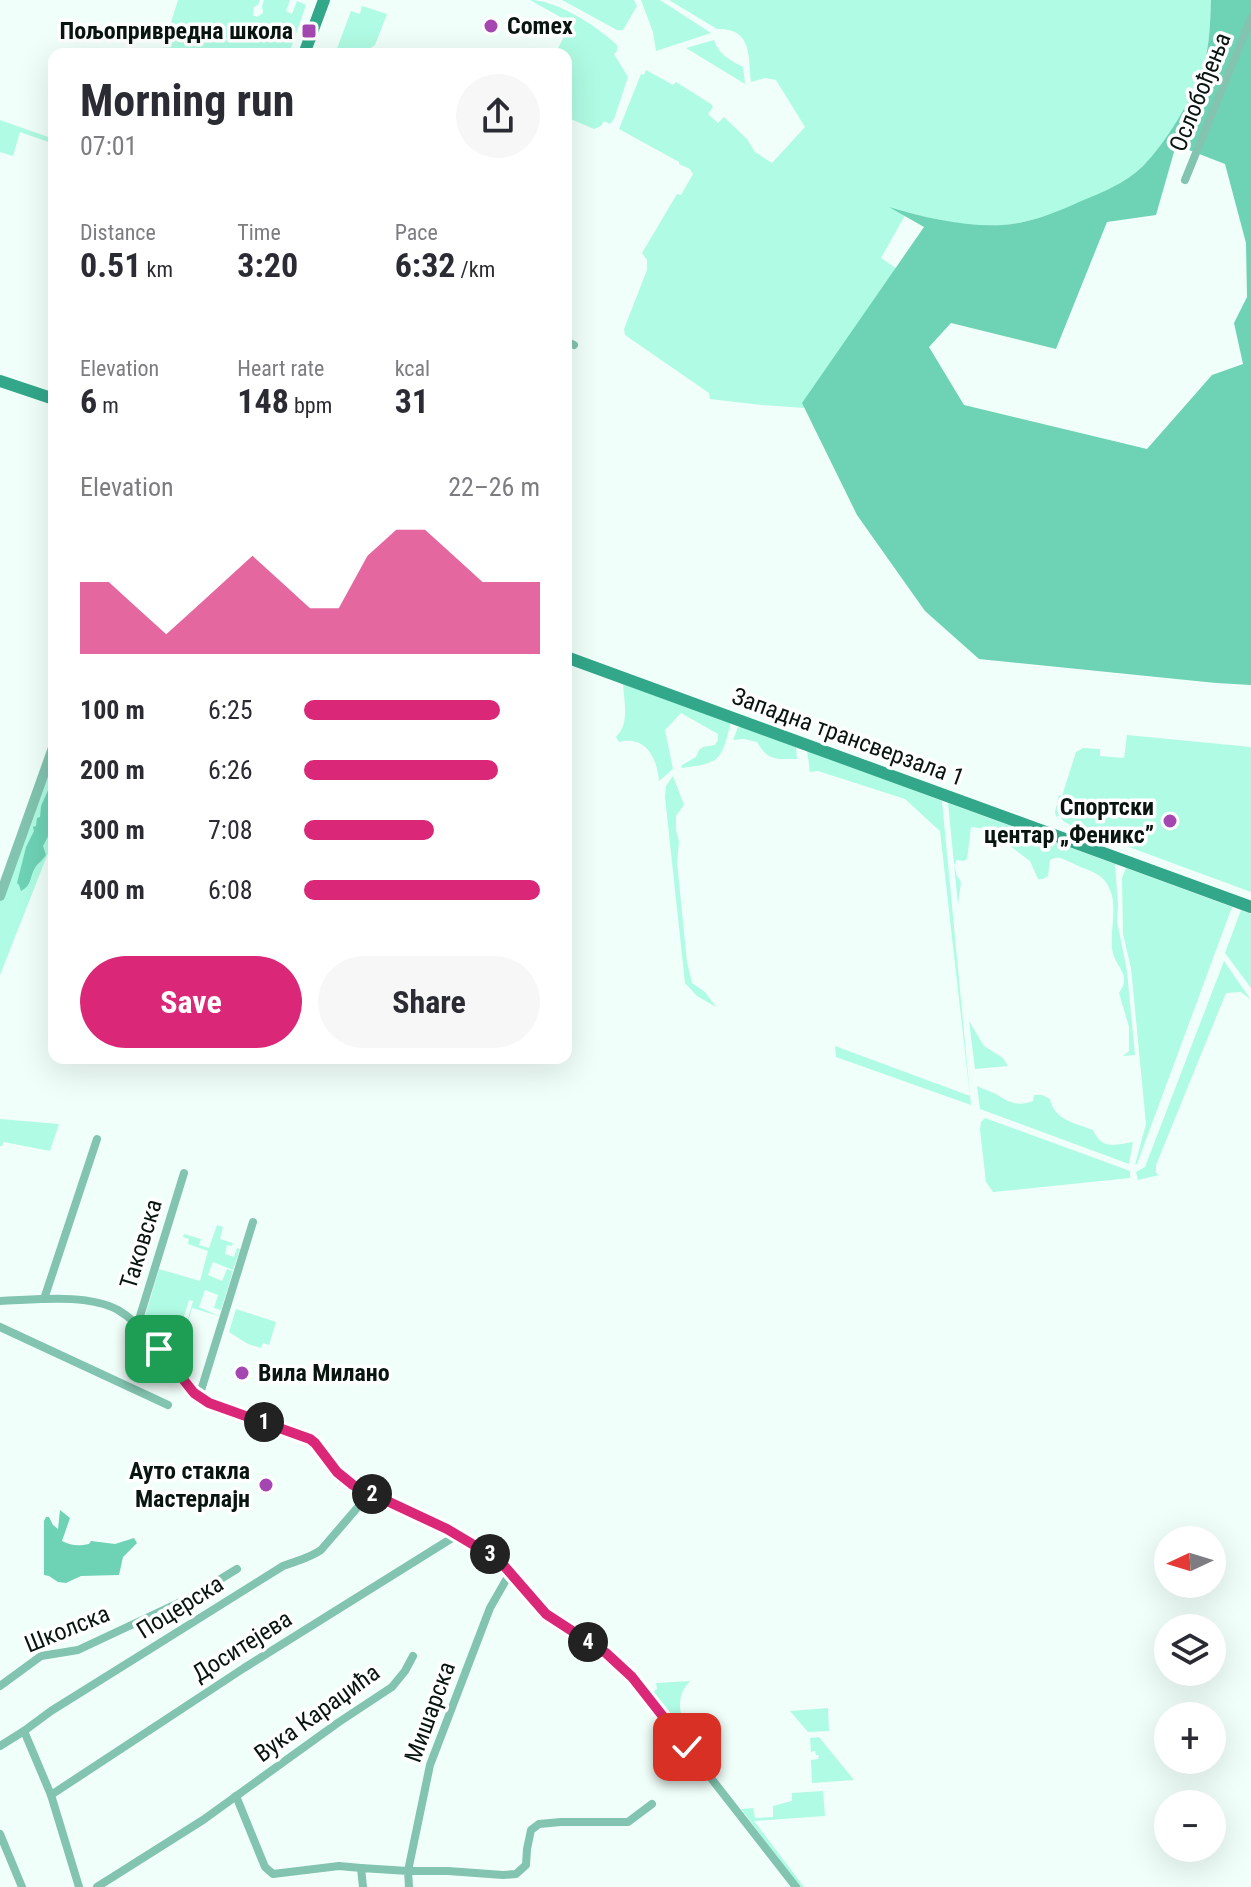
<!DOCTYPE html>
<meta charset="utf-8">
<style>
:root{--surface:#fff;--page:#f7f7f7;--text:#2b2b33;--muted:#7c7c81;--accent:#db2777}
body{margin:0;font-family:"Roboto Condensed",sans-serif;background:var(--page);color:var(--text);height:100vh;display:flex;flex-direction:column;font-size:30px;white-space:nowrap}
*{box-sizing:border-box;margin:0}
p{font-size:26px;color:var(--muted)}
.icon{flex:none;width:44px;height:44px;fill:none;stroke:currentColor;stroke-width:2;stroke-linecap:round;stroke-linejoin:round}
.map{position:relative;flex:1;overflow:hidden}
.panel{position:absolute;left:48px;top:48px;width:524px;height:1016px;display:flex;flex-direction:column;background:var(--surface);border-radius:16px;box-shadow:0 8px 32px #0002}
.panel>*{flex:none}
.needle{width:52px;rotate:266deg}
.fabs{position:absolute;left:1154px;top:1526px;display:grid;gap:16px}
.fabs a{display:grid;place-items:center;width:72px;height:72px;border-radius:50%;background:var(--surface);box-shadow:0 8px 32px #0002;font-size:40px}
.pin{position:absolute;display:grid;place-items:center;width:68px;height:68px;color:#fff;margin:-34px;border-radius:16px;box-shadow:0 4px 12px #0006}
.km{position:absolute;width:40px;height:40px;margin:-20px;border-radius:50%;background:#222;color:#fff;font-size:22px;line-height:40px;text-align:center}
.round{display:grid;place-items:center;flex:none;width:84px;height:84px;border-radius:42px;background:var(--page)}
.head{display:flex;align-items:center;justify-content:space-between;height:136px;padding:0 32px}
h1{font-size:44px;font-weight:700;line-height:60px}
.figures{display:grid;grid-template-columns:repeat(3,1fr);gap:12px;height:136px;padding:8px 32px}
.figures div{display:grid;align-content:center}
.figures b{font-size:34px;font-weight:700}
.figures small{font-size:22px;font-weight:400}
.figures p{font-size:22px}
.chart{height:224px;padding:16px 32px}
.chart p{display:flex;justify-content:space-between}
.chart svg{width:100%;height:144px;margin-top:8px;fill:var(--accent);opacity:.7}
.button{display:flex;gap:16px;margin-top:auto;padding:16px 32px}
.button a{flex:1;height:92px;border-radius:48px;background:var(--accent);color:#fff;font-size:32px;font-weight:700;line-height:92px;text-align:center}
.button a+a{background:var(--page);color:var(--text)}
ul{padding:0 32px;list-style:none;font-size:26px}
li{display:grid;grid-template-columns:128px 96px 1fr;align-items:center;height:60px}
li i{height:20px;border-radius:10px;background:var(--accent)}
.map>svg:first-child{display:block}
</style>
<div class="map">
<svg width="1251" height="1887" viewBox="0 0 1251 1887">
<rect width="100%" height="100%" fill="#f1fffa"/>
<g fill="#b0fbe3">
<polygon points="178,0 260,0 258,5 254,7 253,15 257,17 263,13 262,6 264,0 290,0 286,11 292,14 297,1 306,5 289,54 161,54"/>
<path d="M530 0C557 0 598 27 617 45V51L614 54 628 77 614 119 610 124 604 121 601 126 594 129 566 117V54H555L571 23Z"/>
<polygon points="562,0 634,0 637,6 623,30 617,30"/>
<polygon points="641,0 660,0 711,33 656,51 653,32"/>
<path d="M669 0H1211C1210 22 1210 45 1203 67 1194 97 1166 144 1143 166 1115 193 1042 222 1004 225 971 227 938 221 907 212L881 258 902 272 804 408 761 405 710 399 709 393 625 335 624 329 647 270V260L642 253 677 194 681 195 693 174 690 169 679 164V162L619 129 641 74 644 75 646 70 673 85 676 82 711 104 713 107 708 114 718 123 724 117 747 139 755 152 772 163 805 127 776 80 765 78 751 82C748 57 753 28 717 29Z"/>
<polygon points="362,6 387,14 375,45 362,54 335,54 351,11 360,14"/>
<path d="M714 40C719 55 730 60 743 67L745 84 686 48Z"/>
<polygon points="0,120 54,139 54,144 20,132 13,156 0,152"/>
<path d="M623 684 731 722C721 760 722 763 682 768V765L696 757 699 750 703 747 715 745 718 740V734L681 713 665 730 673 769 659 781C657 758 646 735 619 742L616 737C630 724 624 701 623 684Z"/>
<path d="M738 727H744L796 747 797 759C777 759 768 761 757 742L744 739 733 740Z"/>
<polygon points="1127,735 1251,747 1251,892 1072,826 1063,821 1060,815 1056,817 1055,812 1059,795 1062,796 1076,752 1083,748 1100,749 1100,756 1124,758"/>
<polygon points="807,750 942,801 971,1105 836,1057 835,1046 970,1096 940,831 905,799 818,771 810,772"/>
<polygon points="54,752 54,838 0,975 0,900"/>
<polygon points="673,776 684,805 676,816 676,830 679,842 677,862 687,962 692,983 705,992 716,1007 697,996 685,983 665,797 666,786"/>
<path d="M948 803 1115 864 1118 905 1117 921 1127 971 1135 1055 1123 1056 1129 1051V1027L1119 993C1133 973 1114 968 1112 948 1110 925 1120 901 1105 881 1097 871 1083 869 1072 863 1063 859 1059 855 1050 860L1048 876 1043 879H1038L1030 861 1006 843 1003 839 986 829 971 827 967 859 964 861 957 860 954 865 957 876 961 882 958 905Z"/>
<polygon points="1126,868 1232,907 1137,1164 1135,1165 1146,1124 1131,968 1123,934 1122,878"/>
<polygon points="1241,910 1251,914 1251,988 1225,953"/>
<polygon points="1224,961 1251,1000 1241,992 1226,993 1156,1165 1156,1173 1159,1175 1138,1180 1136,1172 1145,1167"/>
<polygon points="969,1021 984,1046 1003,1058 1008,1066 975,1069"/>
<path d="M977 1086C983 1089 990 1091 996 1094 1008 1102 1018 1107 1033 1101L1034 1095H1042L1050 1099C1054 1120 1075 1123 1093 1130 1102 1150 1114 1145 1133 1142L1129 1164 980 1109Z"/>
<polygon points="985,1118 1130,1171 1130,1178 993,1192 986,1182 980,1130 981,1122"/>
<polygon points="0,1119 59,1124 50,1151 4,1142 2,1146 0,1146"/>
<polygon points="217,1225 223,1227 220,1239 233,1243 232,1246 227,1245 225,1254 234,1257 237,1248 240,1249 233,1270 213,1262 208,1275 222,1281 227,1269 233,1271 221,1310 214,1308 218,1295 205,1290 199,1307 219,1316 192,1308 179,1354 190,1358 186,1374 176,1361 193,1301 189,1300 182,1323 167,1318 159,1341 144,1320 159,1269 200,1281 208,1251 188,1244 189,1239 183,1237 184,1234 201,1239 199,1245 209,1248"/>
<polygon points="236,1309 276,1322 269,1345 263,1343 261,1348 248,1344 229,1332"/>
<path d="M690 1681C678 1694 678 1707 684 1723H681L676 1727 667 1717 652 1693 657 1689 656 1683Z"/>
<polygon points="828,1708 829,1731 808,1732 790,1711"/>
<polygon points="819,1737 854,1780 812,1783 811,1760 818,1759 819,1755 816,1755 815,1751 811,1752 810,1738"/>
<polygon points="823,1791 825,1816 754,1821 804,1887 800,1887 741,1809 753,1808 755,1818 773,1817 773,1806 792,1801 792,1793"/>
</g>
<g fill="#6ed2b5" fill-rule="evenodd">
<path d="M1211 0H1251V685L1216 683 979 659 925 611 857 515 802 403 924 227 889 207C926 218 964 227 1003 225 1030 223 1055 213 1079 202 1101 193 1126 183 1143 166 1165 144 1194 97 1203 67 1210 45 1210 22 1211 0ZM1176 145 1225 164 1246 243 1247 297 1234 323 1243 364 1212 375 1147 449 964 405 929 347 951 323 1056 349 1107 222 1156 215Z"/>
<path d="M54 777V817L52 820 54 825 43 846 46 855C43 859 40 862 37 865 29 875 33 885 21 891L19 885 17 883 26 847 34 831 33 827 36 826 37 818 40 817 41 806Z"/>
<path d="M60 1510 70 1518 62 1541C72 1546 78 1546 89 1544L91 1541 115 1544 134 1538 137 1543 123 1557 119 1575 81 1576 66 1583 58 1582 49 1576 44 1575V1521L46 1517H49L53 1525 58 1529Z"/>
</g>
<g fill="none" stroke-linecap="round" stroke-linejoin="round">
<g stroke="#82c4af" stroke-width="8">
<polyline points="1185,180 1251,18"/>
<polyline points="566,341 574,345"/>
<polyline points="44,1299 97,1139"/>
<path d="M0 1301C34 1300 87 1293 118 1310 148 1328 172 1366 194 1393L209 1403 310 1439 315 1443 337 1472 353 1485 447 1529 499 1560 546 1614 606 1653 632 1677 796 1887"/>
<polyline points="137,1326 184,1173"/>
<polyline points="0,1327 168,1405"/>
<polyline points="199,1397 253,1222"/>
<polyline points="510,1573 490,1608 430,1765 408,1871 448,1871 503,1875 516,1874 526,1865 527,1849 531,1830 539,1824 561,1822 628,1822 652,1804"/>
<polyline points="0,1686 41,1656 78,1650 191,1597 237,1569"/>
<polyline points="24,1731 51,1795 79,1887"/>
<path d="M0 1746 24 1731 51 1711 283 1566C296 1561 310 1558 321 1550L370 1493"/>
<polyline points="51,1795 244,1668 457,1535"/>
<polyline points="236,1796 265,1867 273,1874 339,1866 361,1868"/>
<polyline points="0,1834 22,1887"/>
<polyline points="97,1887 203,1820 339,1722 392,1687 405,1671 413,1656"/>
<polyline points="363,1887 361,1868 408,1871 409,1887"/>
</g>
<polyline stroke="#82c4af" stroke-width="10" points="0,896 54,745"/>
<g stroke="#32a78a" stroke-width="12">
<polyline points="304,54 324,0"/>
<polyline points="0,381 54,399"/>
<polyline points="566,657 1251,907"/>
</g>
</g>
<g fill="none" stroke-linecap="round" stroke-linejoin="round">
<g stroke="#fff" stroke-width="16">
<polyline id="route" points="159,1349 194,1393 209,1403 310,1439 315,1443 337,1472 353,1485 447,1529 499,1560 546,1614 606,1653 632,1677 687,1747"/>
</g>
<use href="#route" stroke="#db2777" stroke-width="10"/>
</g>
<g fill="#a447b1" stroke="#fff" stroke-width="3">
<circle cx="491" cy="26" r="8"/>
<rect x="301" y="23" width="16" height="16" rx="4"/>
<circle cx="1170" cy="821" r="8"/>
<circle cx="242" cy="1373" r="8"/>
<circle cx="266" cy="1485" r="8"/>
</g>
<g text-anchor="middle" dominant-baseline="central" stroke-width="7" stroke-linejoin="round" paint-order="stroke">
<g font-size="24" font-weight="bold" fill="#091511" stroke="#fff" text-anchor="end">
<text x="507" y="26" text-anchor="start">Comex</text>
<text x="293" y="31">Пољопривредна школа</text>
<text x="1154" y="807">Спортски<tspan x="1154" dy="28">центар „Феникс”</tspan></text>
<text x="258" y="1373" text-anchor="start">Вила Милано</text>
<text x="250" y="1471">Ауто стакла<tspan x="250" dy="28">Мастерлајн</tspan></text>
</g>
<g font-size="24" fill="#091511" stroke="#fff">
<text transform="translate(1200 92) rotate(-68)">Ослобођења</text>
<text transform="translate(848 737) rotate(20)">Западна трансверзала 1</text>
<text transform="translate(141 1244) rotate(-73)">Таковска</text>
<text transform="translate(180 1607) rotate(-32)">Поцерска</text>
<text transform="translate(67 1629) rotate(-22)">Школска</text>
<text transform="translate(242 1646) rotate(-32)">Доситејева</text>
<text transform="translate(430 1712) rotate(-70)">Мишарска</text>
<text transform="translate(317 1713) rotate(-36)">Вука Караџића</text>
</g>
</g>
</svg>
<div class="fabs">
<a><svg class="needle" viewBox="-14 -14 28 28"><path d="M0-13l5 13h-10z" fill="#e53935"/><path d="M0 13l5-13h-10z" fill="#7c7c81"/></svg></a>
<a><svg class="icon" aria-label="layers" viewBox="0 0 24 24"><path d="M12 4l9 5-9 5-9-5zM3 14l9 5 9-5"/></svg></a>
<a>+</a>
<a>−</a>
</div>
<div class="pin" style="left:159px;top:1349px;background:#1e9e55"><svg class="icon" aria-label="arrive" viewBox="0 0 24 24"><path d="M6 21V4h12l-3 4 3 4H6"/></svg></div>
<div class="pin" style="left:687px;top:1747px;background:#d93025"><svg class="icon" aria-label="check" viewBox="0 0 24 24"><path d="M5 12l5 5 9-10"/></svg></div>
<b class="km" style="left:264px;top:1422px">1</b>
<b class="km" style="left:372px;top:1494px">2</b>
<b class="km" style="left:490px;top:1554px">3</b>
<b class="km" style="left:588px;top:1642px">4</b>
<section class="panel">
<div class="head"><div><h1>Morning run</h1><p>07:01</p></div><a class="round"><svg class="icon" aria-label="share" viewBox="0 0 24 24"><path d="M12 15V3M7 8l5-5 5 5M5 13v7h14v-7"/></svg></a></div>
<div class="figures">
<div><p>Distance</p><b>0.51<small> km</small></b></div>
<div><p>Time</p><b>3:20</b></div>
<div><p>Pace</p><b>6:32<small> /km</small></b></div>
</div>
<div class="figures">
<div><p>Elevation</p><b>6<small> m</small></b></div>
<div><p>Heart rate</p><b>148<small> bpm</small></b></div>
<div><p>kcal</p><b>31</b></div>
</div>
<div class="chart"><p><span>Elevation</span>22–26 m</p>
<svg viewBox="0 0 160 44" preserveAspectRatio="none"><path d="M0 44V22L10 22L20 30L30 38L40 30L50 22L60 14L70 22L80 30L90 30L100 14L110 6L120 6L130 14L140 22L150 22L160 22V44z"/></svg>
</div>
<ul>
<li><b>100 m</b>6:25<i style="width:83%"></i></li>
<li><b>200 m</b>6:26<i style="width:82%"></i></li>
<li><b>300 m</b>7:08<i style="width:55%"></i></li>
<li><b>400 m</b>6:08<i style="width:100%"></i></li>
</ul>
<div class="button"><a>Save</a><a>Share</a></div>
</section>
</div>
